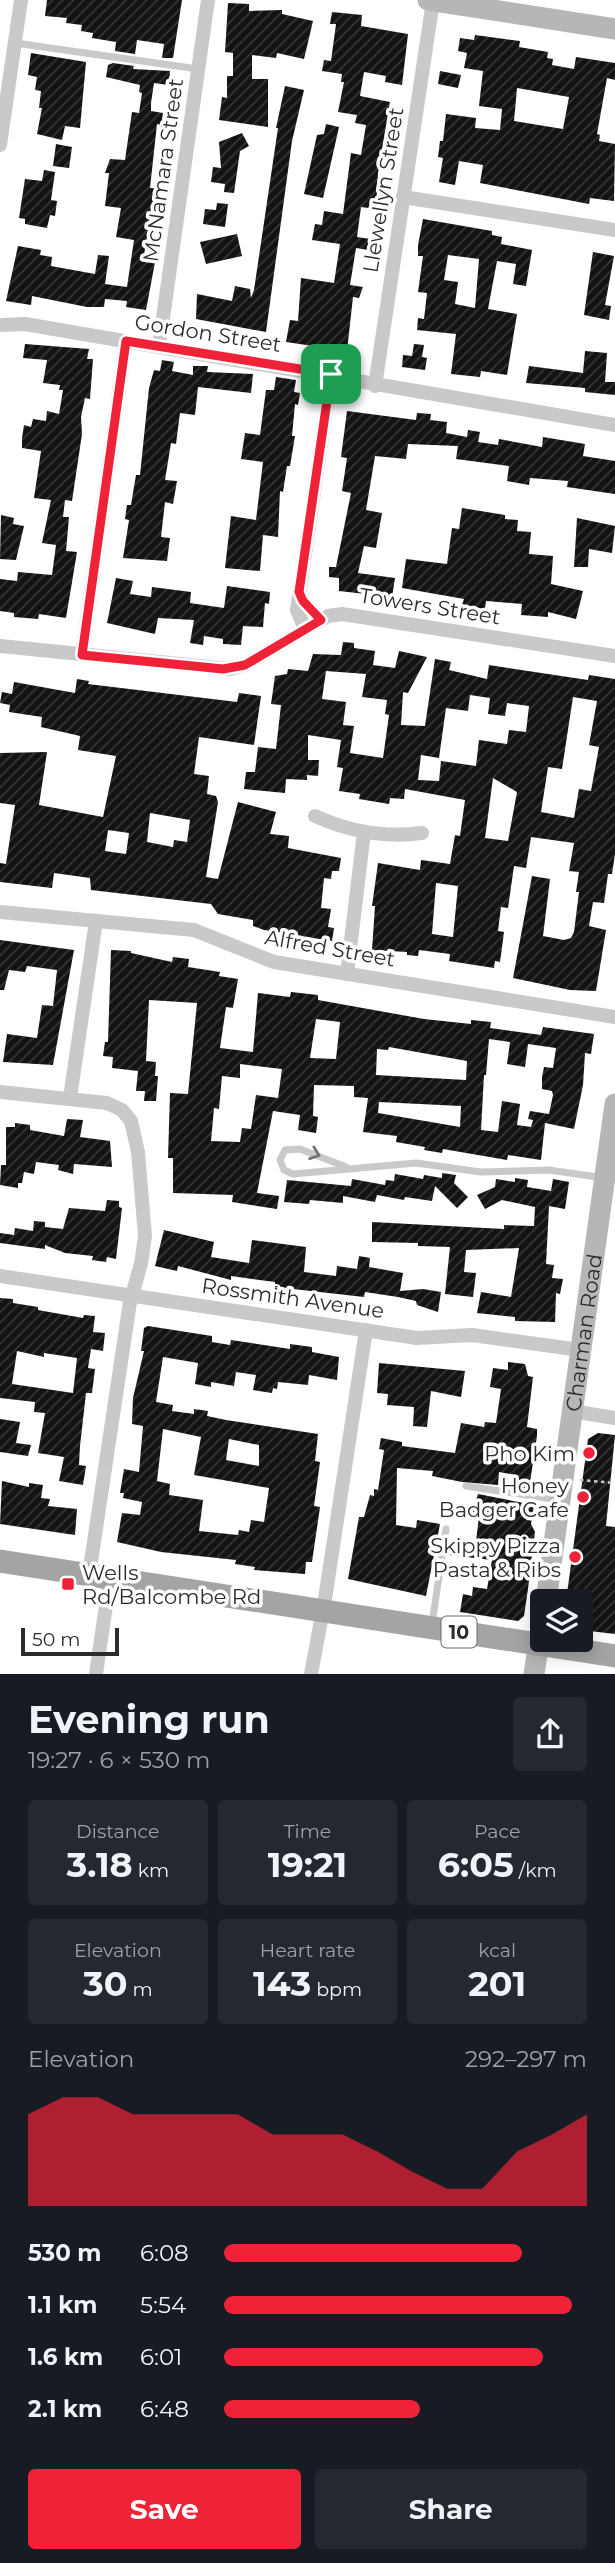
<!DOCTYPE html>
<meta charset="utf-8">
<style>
:root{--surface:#171b24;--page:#242831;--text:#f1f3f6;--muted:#9ea1a6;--accent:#ef2238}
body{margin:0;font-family:Montserrat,sans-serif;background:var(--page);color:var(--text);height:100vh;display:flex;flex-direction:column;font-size:26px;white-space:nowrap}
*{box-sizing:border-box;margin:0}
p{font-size:23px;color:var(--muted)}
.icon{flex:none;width:38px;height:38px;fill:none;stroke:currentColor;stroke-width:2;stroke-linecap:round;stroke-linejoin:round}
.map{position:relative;height:1674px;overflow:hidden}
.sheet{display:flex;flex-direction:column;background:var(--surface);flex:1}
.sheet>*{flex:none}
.tools{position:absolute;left:530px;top:1589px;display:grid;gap:14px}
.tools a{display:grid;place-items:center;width:63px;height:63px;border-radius:7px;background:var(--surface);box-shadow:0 4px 18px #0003;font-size:35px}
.scale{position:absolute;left:21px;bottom:18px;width:98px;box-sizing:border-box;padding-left:7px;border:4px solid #2c2c2c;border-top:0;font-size:19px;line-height:24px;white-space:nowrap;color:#2c2c2c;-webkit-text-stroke:5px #fff;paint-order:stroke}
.pin{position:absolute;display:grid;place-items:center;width:60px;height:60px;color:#fff;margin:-30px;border-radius:14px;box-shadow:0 4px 10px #0006}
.round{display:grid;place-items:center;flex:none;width:74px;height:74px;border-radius:7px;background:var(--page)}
.summary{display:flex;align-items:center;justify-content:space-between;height:119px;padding:0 28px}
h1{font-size:38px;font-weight:700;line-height:52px}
.stats{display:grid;grid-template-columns:repeat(3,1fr);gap:10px;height:119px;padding:7px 28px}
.stats div{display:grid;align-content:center;border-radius:7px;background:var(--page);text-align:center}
.stats b{font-size:35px;font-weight:700}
.stats small{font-size:19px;font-weight:400}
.stats p{font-size:19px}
.chart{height:196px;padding:14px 28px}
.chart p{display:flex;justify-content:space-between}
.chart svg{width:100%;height:126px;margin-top:7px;fill:var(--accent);opacity:.7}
.button{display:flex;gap:14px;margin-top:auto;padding:14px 28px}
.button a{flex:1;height:80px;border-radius:7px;background:var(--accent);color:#fff;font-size:28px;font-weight:700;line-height:80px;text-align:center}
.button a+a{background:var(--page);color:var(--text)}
ul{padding:0 28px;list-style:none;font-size:23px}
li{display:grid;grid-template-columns:112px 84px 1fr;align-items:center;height:52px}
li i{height:18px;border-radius:9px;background:var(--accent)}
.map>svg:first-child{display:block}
</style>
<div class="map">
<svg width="615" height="1674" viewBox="0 0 615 1674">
<defs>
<pattern id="building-hatch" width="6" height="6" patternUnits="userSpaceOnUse" patternTransform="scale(1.75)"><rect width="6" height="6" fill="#131313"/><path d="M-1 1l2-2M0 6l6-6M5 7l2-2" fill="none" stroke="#363636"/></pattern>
</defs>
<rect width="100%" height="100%" fill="#fff"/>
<g fill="url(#building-hatch)" fill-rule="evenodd">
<polygon points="47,0 182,0 173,58 162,58 164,44 137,40 135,54 115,51 116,42 92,38 93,33 81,31 82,25 66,23 67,18 45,16"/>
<polygon points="228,3 249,4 249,11 282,10 282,14 313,21 304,59 277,53 276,58 252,55 252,79 268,79 268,127 219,120 222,97 227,98 227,76 233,76 233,53 225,52"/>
<polygon points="332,12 362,15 361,26 408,34 402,85 385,82 386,76 364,72 360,96 390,102 378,173 376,209 361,207 357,237 370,239 368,250 356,248 350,285 363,287 359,298 353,297 347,351 286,342 290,320 298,321 301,278 334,283 340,244 312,240 315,224 322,225 324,211 343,214 351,153 361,155 366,125 355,123 357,115 338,112 344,82 341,82 342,74 322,71 324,60 331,61 336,24 330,24"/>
<path d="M475 35 520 41 519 47 548 52 547 58 553 59 552 65 574 69 576 57 615 63V80L607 78 597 134 600 135 599 141 615 144 614 201 590 198 589 204 480 183 483 165 459 161 455 185 439 182 443 158 438 157 440 141H443L446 114 476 118 475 128 500 130 502 109 479 106 483 71 464 68 467 53 458 51 460 38 474 40ZM517 88 569 97 563 129 514 121Z"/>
<polygon points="31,53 86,62 80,128 65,126 62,140 37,134 42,108 39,108 41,91 35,90 37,77 28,75"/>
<polygon points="113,63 134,66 133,69 170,71 169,85 154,83 151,103 151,111 163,113 161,125 157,124 150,188 160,189 157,212 151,211 144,255 156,257 146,310 126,307 127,301 105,299 104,307 87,307 32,296 31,305 6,301 18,246 41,250 40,255 52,257 51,266 95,274 98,255 109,256 105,284 127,287 134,240 116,237 121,208 105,206 109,173 105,173 110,159 125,160 132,112 139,113 142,93 139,92 140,85 106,77 108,65"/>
<polygon points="440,71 461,75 458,88 438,84"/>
<polygon points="285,86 304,90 292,141 266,332 196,319 197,294 232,301 235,286 250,289 251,298 254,290 278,128 276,128"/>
<polygon points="326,124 339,127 323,198 304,194 317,135 324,134"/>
<polygon points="242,133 249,146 240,151 234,193 224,192 225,184 211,182 213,167 221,168 219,142"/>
<polygon points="56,144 72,147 69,168 53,166"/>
<polygon points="44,170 55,172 51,200 57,201 55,216 50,215 47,228 25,224 25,219 19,218 25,179 42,181"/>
<polygon points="217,203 228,204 225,227 203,224 205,209 216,210"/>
<path d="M423 219 492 231V235L502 237 501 244 532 250 526 286 513 284 516 264 497 261 488 309 517 314 507 375 481 371 480 377 451 374 456 334 417 330 418 318 424 319 427 293 418 292 423 256H418V245ZM448 255 479 259 475 308 455 304 458 282 444 280Z"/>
<polygon points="237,234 242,256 206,264 200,242"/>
<polygon points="593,252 614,256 605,305 611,306 609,320 584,315"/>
<polygon points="25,344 89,349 87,359 93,359 90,399 85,398 81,417 82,434 72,501 65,500 63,517 69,517 66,551 77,552 66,618 39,614 38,619 14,617 14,613 0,611 0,579 17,581 18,572 52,575 56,545 42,543 51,500 34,498 41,451 22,448 22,438 24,425 31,427 33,419 46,421 47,411 59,414 63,390 59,390 60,385 43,383 47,360 23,358"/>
<polygon points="414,344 424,345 422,357 427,358 425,370 402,367 403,355 412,356"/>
<polygon points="585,351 607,353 605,382 615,382 615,395 585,392 585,388 526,383 529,366 583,373"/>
<polygon points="162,360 174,362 172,371 193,375 193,366 208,366 207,372 253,374 251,393 198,387 195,415 180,413 176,444 171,443 165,480 177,481 173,504 165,502 161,537 170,538 167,561 123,558 129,520 125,519 127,505 131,505 136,475 140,475 149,388 154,370 160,371"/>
<polygon points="276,377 296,380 294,392 300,393 298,405 295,404 292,436 295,436 290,466 287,466 283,492 280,491 278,537 263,535 260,571 225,568 231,516 256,520 263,462 241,459 245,433 260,435 266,390 274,390"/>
<polygon points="347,411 416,420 417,413 431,414 430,420 447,422 446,433 467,437 468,430 480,432 478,442 498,445 499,439 542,447 543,437 585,444 583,456 615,461 615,494 567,487 568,481 530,478 529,485 507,481 509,466 456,459 458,446 408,444 406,459 375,456 366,510 382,513 376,548 364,546 358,573 395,578 392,597 339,591 339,578 329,577 329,567 336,567 351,493 342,491 347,458 341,457"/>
<polygon points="462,508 505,515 505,519 518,520 517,531 531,532 529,554 553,556 551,584 583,591 576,619 548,612 548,617 521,615 522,604 486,601 485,609 462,605 464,599 402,588 406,559 447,564 452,528 459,529"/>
<polygon points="1,515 14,518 13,524 24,526 16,560 0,559"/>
<polygon points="577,518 615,526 612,553 589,549 588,567 574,567"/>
<polygon points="116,578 133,581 130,594 151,597 152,587 191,592 190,603 224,608 227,586 270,592 269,604 265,603 263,627 243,626 241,645 223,644 223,639 204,636 203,645 190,643 194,620 158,618 155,634 107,623"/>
<path d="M343 642 354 643V648L375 651 373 665 395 668 399 651 427 657 408 693 403 692 401 725 425 726 435 659 451 662 449 670 487 679 489 665 588 680 589 675 615 679V854L612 874H608L604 903 593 902 589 926 606 930 596 991 570 990 513 978 532 876 550 879 543 936 564 940 571 938 574 932 579 892H576L579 872 569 871 574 843 531 837 526 868 514 866 508 908 501 907 498 931 504 932 500 962 495 961 494 968 449 961 450 954 419 950 418 956 407 955V952L372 950 375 906H372L378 863 420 870 421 860 450 864 455 835 460 836 465 800 405 789 404 799 390 798 389 804 359 799 360 794 339 791 343 768 337 767 341 740 308 735V760H319L318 776 307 775V780L286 779 285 793 244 789 246 772H255L258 747 276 749 281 705 271 704 275 676 287 674 288 669 308 671 313 654 341 655ZM326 671 366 674 362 697 387 700 385 714 389 715 383 758 350 753 354 726 343 725 346 702 322 699ZM470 695 490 698 488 714 505 716 507 703 529 706 526 732 509 730 507 744 479 740 476 766 441 761 439 781 418 780 421 755 439 758 446 708 468 711ZM573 697 597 701 589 745 599 747 591 791 579 789 574 818 541 812 548 767 562 769ZM493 778 517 792 508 841 485 838ZM436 883 458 886 453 937 432 934Z"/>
<path d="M77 679 89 681 88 684 237 702 239 693 261 696 254 745 199 737 194 774 209 776 207 794 216 796 218 802 206 877 218 879 238 802 276 812 270 834 289 836 288 848 341 858 339 871H332L331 879 324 878 321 908 331 909 328 927 334 928 332 941 264 930 253 926V920L218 914 211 904 91 890 90 878 54 873 52 888 0 882V863L6 864 15 805 0 803V753L47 752 39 805 103 817 116 756 78 750 80 736 41 727 42 717 9 712 10 705 0 703 2 692 12 694 14 682 75 693ZM150 813 190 820 187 842 174 840 173 847 147 842ZM108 830 129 833 126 854 105 851Z"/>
<polygon points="0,940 74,950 53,1065 3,1062 7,1034 37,1038 42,1005 53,1006 57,970 27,966 25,972 9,970 4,990 0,990"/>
<path d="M111 950 131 951V953L172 962 173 957 189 959 188 967 220 972 219 976 238 979 233 1008 226 1007 220 1048 253 1052 258 993 290 997 291 992 318 995V1000L424 1019 471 1024V1020L491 1022 490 1028 541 1035 543 1027 594 1034 591 1054 585 1053 583 1085 574 1129 545 1123 541 1160 508 1155 507 1160 443 1149 442 1153 424 1150 425 1147 396 1142 397 1136 363 1132 368 1098 354 1097V1086L314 1085 313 1116 318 1117 316 1133 298 1130 300 1115 273 1111 257 1193 279 1196 277 1209 232 1202 233 1195 173 1193V1158H168L170 1093 188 1094 197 1003 149 1000 146 1061 156 1062 155 1076H158L156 1101H144L145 1091H136L138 1071 112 1068 113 1057 103 1056 105 1042H108ZM316 1019 340 1022 336 1059 310 1058ZM489 1039 510 1042 507 1064 525 1067 528 1044 556 1048 553 1068 544 1067 542 1077V1089L552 1091 553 1095 549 1114 530 1111 528 1119 533 1120 531 1127 517 1125 520 1104 502 1101 498 1132 481 1130 484 1075H486ZM389 1047 467 1061 466 1080 376 1075 377 1049 388 1050ZM240 1064 282 1069 278 1098 256 1095 251 1129 242 1128 240 1142 211 1141 214 1108 219 1109 222 1076 240 1078ZM379 1102 461 1106 460 1127 378 1113Z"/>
<polygon points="67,1119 83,1120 80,1137 110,1141 112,1167 74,1164 73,1174 58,1170 59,1165 36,1162 34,1174 24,1172 22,1183 18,1183 18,1188 0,1185 1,1165 6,1165 6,1127 15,1127 15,1123 30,1125 30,1130 64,1136"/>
<polygon points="442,1173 456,1175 454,1183 468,1197 457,1208 435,1186 432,1201 405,1197 404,1200 377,1195 375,1202 343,1196 343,1203 310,1200 309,1204 284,1202 287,1180 351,1186 352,1179 385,1185 386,1180 394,1181 395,1174 423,1179 424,1175 442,1178"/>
<polygon points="515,1178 528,1180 527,1187 551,1191 553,1179 569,1182 565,1209 549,1206 546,1264 554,1265 552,1278 563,1279 560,1294 556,1293 555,1322 515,1321 515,1317 477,1313 481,1292 511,1297 519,1248 466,1250 464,1272 476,1273 473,1297 445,1294 450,1247 418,1246 418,1243 372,1242 372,1222 504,1229 504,1225 534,1226 535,1207 502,1200 485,1209 477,1195 495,1187 496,1179 515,1182"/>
<polygon points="107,1200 119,1201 119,1207 122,1208 116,1259 107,1257 106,1262 92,1260 93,1256 65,1253 45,1245 45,1249 0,1243 0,1233 14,1235 15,1228 33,1231 34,1221 45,1222 45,1227 63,1229 69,1208 105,1211"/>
<polygon points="164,1230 214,1242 211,1257 249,1263 252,1240 306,1247 304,1272 336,1276 337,1266 357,1269 359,1256 370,1258 369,1267 403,1273 400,1291 423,1289 441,1292 438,1312 417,1305 416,1301 398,1297 365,1292 364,1297 275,1287 275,1282 231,1276 231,1280 178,1266 177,1271 155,1266"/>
<path d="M0 1298 13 1299V1303L38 1307V1310L83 1318 84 1315 95 1316 93 1332 105 1333 103 1351 91 1349 88 1368 95 1369 92 1393H86L80 1446 79 1465 86 1466 83 1485 59 1481 64 1457 38 1453 45 1413 34 1412 35 1402 0 1398ZM17 1351 44 1357V1353L77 1358 73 1393 12 1384Z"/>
<path d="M148 1326 212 1336V1342L230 1345 231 1340 290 1349V1344L312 1347V1352L339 1357 337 1380 309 1375 308 1385 278 1382 277 1389 273 1388 272 1393 253 1390 256 1375 236 1372 234 1386 211 1382V1387L195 1384 198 1363 163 1357 156 1402 173 1405 172 1411 194 1414V1409L208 1411 207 1416 226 1420 318 1434 315 1461 320 1462 314 1506 320 1507 312 1562H306L305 1574 254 1570 255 1567 235 1564 236 1560 161 1552 117 1542 122 1513 140 1515 142 1502 123 1498 124 1493H120L124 1469 139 1472 143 1426 132 1424 133 1398 144 1351H141L144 1328ZM163 1429 201 1437 194 1475 269 1488 264 1522 251 1520 249 1532 239 1530 238 1535 199 1531 203 1500 169 1495 170 1484 157 1481ZM229 1439 259 1445V1466L226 1460Z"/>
<polygon points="508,1362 525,1364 528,1376 533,1377 527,1427 537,1429 537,1436 529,1489 524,1488 516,1475 499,1472 498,1485 462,1482 432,1476 433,1471 397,1468 396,1525 416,1528 417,1520 440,1524 426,1596 348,1579 359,1517 364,1517 370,1495 374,1496 374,1489 378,1490 384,1450 379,1449 381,1438 402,1442 402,1446 455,1453 461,1423 484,1427 485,1422 496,1423 501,1389 490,1387 493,1368 508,1370"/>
<polygon points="379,1363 465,1371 461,1397 431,1391 427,1427 413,1426 414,1407 387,1405 388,1394 377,1393"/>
<polygon points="0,1419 20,1422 16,1443 31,1445 28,1456 0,1452"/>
<polygon points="598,1433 615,1435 606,1526 615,1527 615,1634 581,1630 581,1601 566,1601 588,1439"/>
<polygon points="2,1481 29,1487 29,1483 43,1485 41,1498 50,1499 48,1506 77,1509 75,1535 0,1524"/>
<polygon points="478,1494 534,1505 531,1524 535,1532 528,1589 524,1616 518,1621 460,1612 463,1594 472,1596 473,1587 487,1589 492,1560 448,1555 450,1545 475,1549 479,1517 468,1515 469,1506 474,1506"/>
</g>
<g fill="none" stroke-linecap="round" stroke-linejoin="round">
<polyline stroke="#c9c9c9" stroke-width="2.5" stroke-dasharray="3.5 3.5" stroke-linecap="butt" points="580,1480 615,1483"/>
<g stroke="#c9c9c9" stroke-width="7">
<polyline points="15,43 198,69"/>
<polyline points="346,1167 300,1149 285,1150 280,1160 284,1170 293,1174 416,1163 481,1172 549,1170 604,1178"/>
<polyline points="466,1486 559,1500"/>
<polyline points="432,1624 446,1529"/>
</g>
<g stroke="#c9c9c9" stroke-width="14">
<polyline points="0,145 21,0"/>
<polyline points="403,197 615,230"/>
<polyline points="0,325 25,324 615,425"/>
<polyline points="159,346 208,0"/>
<polyline points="375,386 433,1"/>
<polyline points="299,592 303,601 321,620"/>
<polyline points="305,629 297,610 331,374"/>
<polyline points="0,646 230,669 245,665 328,616 342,614 615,656"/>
<polyline points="82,655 126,341"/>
<path d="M315 816C350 832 384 838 422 833"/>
<polyline points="0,912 194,930 274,962 615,1017"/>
<polyline points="347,974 364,832"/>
<polyline points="0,1092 107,1103 122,1110 131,1121 138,1152 145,1236 141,1264 130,1302 89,1575"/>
<polyline points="70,1098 96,921"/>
<polyline points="0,1276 417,1338 472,1335 580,1350"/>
<polyline points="572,1411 615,1418"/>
<polyline points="96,1674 110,1578"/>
<polyline points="311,1674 325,1599 366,1330"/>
</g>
<g stroke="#b6b6b6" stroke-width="21">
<polyline points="428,0 615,29"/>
<path id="s1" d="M546 1601 615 1104"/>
<polyline points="534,1674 542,1622"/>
</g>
<polyline stroke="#a4a4a4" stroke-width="23" points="0,1561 615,1656"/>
</g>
<defs><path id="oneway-chevron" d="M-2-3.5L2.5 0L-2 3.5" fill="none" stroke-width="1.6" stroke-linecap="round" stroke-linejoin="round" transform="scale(1.75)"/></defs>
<use stroke="#737373" href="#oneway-chevron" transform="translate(315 1154) rotate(20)"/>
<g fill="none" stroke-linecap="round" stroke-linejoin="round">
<g stroke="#fff" stroke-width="14">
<polygon id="route" points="126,341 331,374 299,592 303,601 321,620 245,665 223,669 82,655"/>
</g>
<use href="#route" stroke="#ef2238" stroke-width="9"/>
</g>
<g fill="#ef2238" stroke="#fff" stroke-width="2.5">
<circle cx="589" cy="1453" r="7"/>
<circle cx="583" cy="1497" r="7"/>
<circle cx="575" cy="1557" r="7"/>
<rect x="61" y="1577" width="14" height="14" rx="3.5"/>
</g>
<g text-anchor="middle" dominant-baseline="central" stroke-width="7" stroke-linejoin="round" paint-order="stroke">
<rect fill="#fff" stroke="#6b6b6b" stroke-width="2" x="441.5" y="1616.5" width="35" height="31" rx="5"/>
<g font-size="19" font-weight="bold" fill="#2c2c2c">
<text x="459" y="1632">10</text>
</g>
<g font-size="21" fill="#2c2c2c" stroke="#fff">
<text transform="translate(163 170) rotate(-82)">McNamara Street</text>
<text transform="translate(383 190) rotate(-81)">Llewellyn Street</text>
<text transform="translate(208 333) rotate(9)">Gordon Street</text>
<text transform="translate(430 606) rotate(9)">Towers Street</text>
<text transform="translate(330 948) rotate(10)">Alfred Street</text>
<text transform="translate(293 1298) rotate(8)">Rossmith Avenue</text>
<text stroke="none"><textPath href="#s1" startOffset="271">Charman Road</textPath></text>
</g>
<g font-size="21" fill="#2c2c2c" stroke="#fff" text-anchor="end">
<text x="575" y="1453">Pho Kim</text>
<text x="569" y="1485">Honey<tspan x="569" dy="24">Badger Cafe</tspan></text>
<text x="561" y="1545">Skippy Pizza<tspan x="561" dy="24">Pasta &amp; Ribs</tspan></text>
<text x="82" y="1572" text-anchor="start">Wells<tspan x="82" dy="24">Rd/Balcombe Rd</tspan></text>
</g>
</g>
</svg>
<div class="tools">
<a><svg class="icon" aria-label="layers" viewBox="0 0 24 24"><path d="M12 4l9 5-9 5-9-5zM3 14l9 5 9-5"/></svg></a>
</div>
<div class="scale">50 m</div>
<div class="pin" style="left:331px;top:374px;background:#1e9e55"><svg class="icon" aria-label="arrive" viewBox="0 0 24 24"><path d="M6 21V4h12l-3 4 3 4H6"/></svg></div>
</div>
<section class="sheet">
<div class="summary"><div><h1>Evening run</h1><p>19:27 · 6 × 530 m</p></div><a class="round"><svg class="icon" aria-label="share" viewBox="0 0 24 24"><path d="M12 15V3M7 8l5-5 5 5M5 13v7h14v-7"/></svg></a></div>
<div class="stats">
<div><p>Distance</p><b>3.18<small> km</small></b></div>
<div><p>Time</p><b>19:21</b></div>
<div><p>Pace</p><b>6:05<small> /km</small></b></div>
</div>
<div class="stats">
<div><p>Elevation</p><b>30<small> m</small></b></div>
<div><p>Heart rate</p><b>143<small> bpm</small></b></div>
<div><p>kcal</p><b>201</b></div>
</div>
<div class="chart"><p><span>Elevation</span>292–297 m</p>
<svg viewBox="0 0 160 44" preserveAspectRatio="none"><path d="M0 44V12L10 6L20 6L30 12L40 12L50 12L60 12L70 19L80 19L90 19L100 25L110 32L120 38L130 38L140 25L150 19L160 12V44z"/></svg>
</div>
<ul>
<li><b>530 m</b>6:08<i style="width:82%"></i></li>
<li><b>1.1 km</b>5:54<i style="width:96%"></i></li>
<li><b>1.6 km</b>6:01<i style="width:88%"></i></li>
<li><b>2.1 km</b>6:48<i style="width:54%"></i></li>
</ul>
<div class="button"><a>Save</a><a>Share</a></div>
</section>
